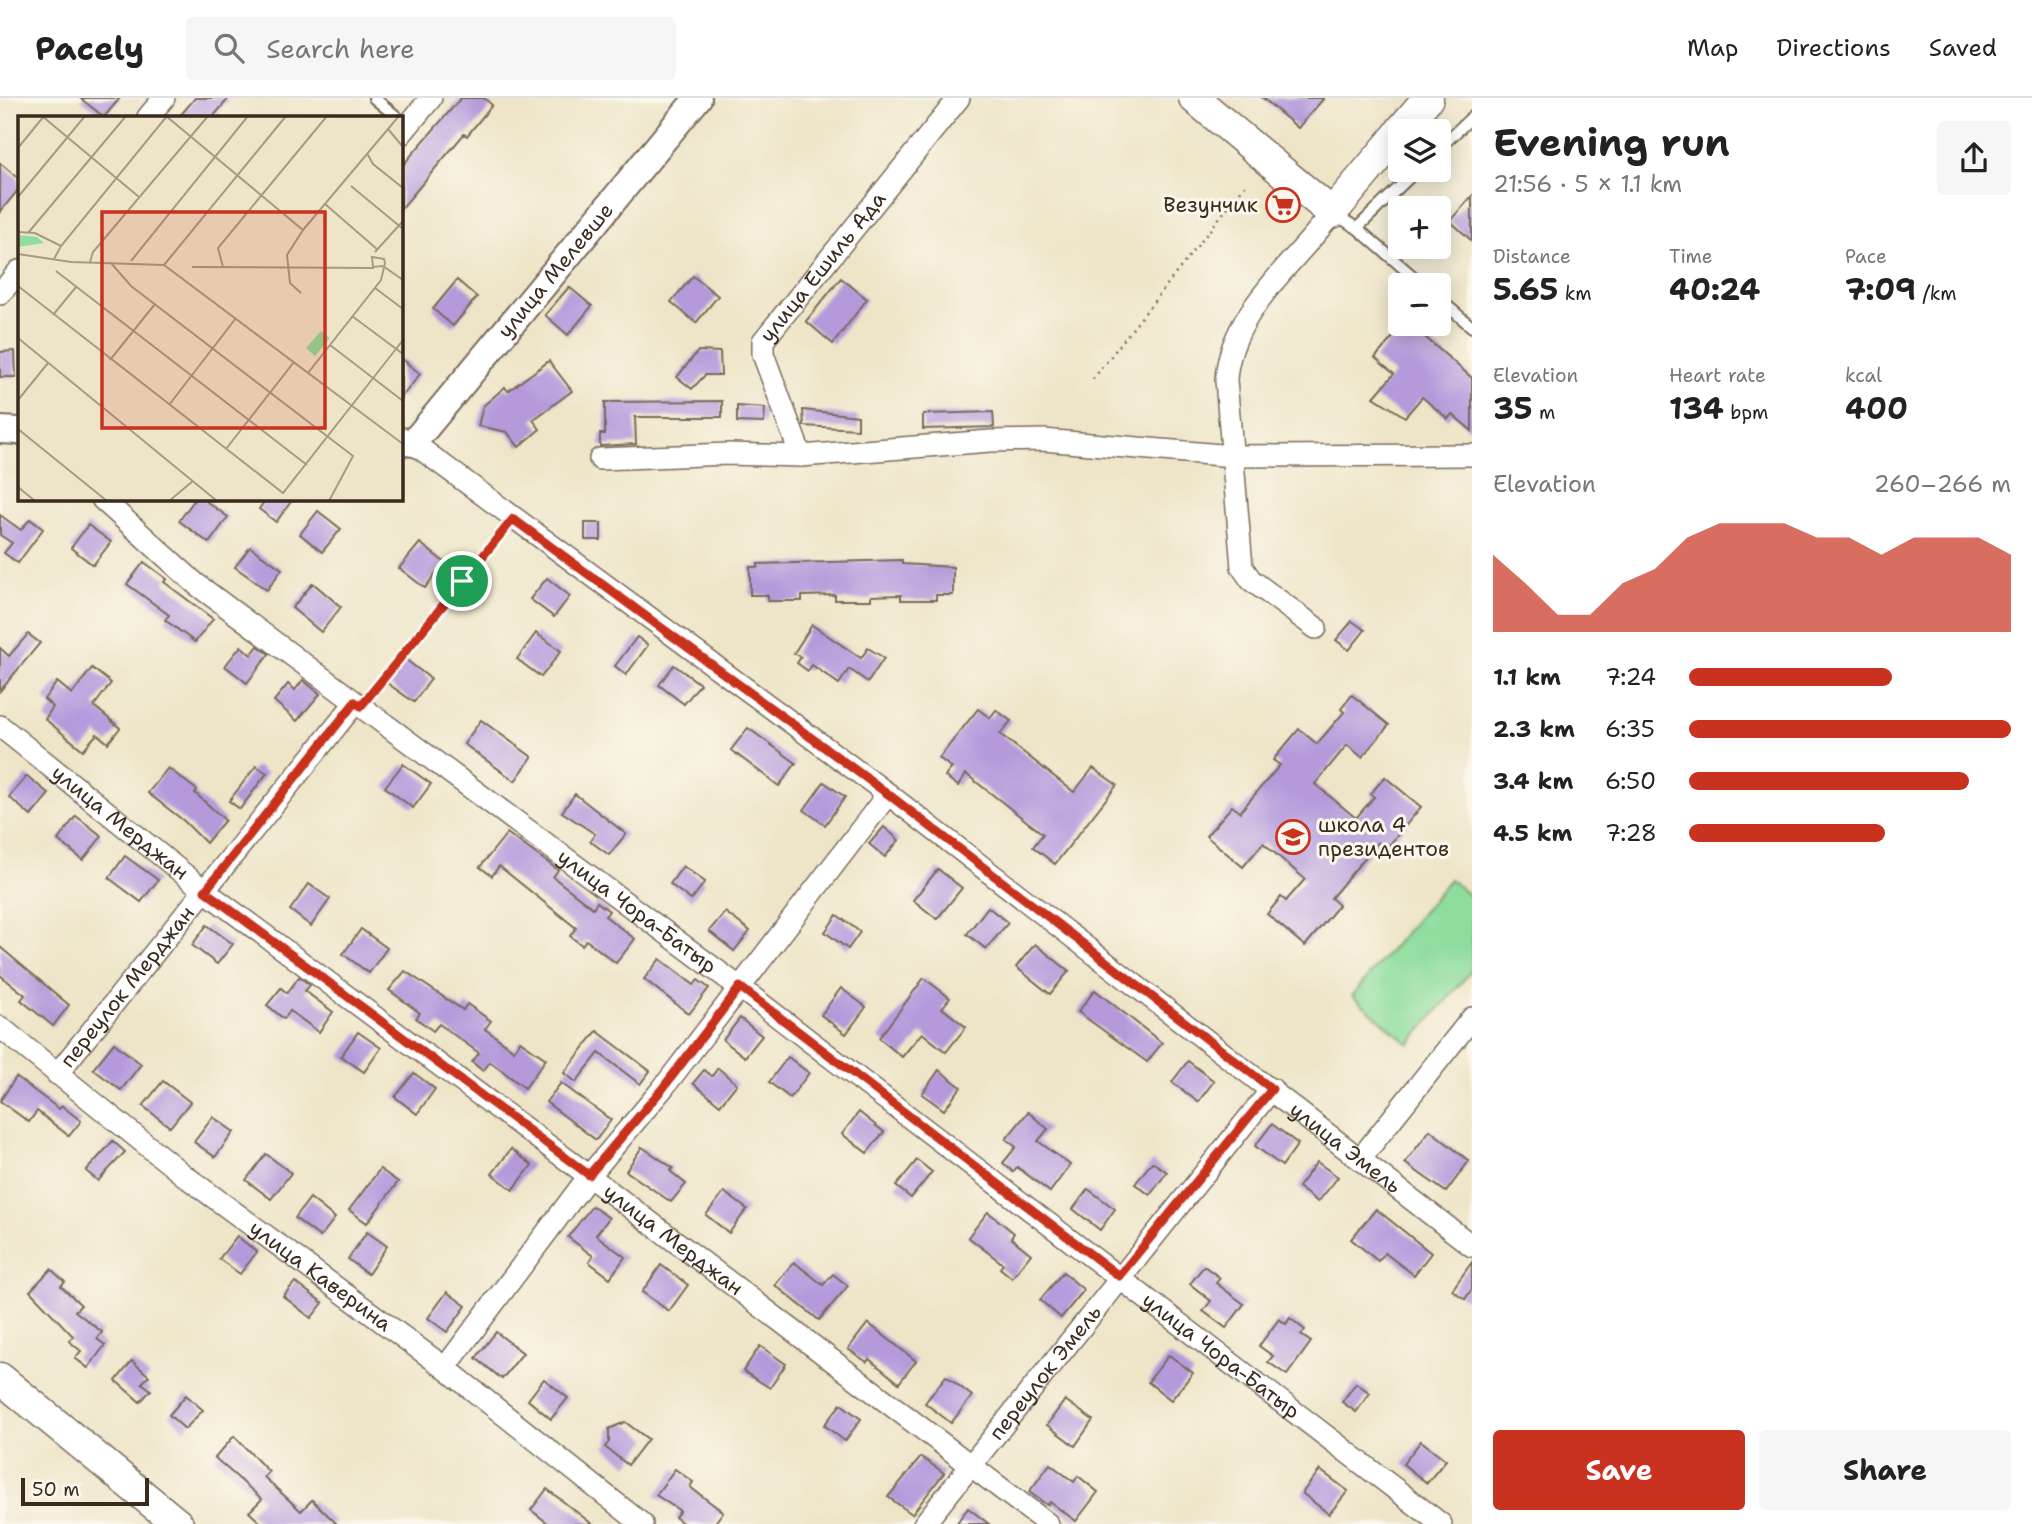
<!DOCTYPE html>
<meta charset="utf-8">
<style>
:root{--surface:#fff;--page:#f6f6f6;--text:#222;--muted:#767676;--line:#e0e0e0;--accent:#c8321e}
body{margin:0;font-family:"Shantell Sans",sans-serif;background:var(--page);color:var(--text);height:100vh;display:flex;flex-direction:column;font-size:26px;white-space:nowrap}
*{box-sizing:border-box;margin:0}
p{font-size:23px;color:var(--muted)}
.icon{flex:none;width:38px;height:38px;fill:none;stroke:currentColor;stroke-width:2;stroke-linecap:round;stroke-linejoin:round}
.map{position:relative;flex:1;overflow:hidden}
.drawer{display:flex;flex-direction:column;background:var(--surface);width:560px}
.drawer>*{flex:none}
.fabs{position:absolute;left:1388px;top:21px;display:grid;gap:14px}
.fabs a{display:grid;place-items:center;width:63px;height:63px;border-radius:7px;background:var(--surface);box-shadow:0 4px 18px #0003;font-size:35px}
.scale{position:absolute;left:21px;bottom:18px;width:128px;box-sizing:border-box;padding-left:7px;border:4px solid #3b2a1e;border-top:0;font-size:19px;line-height:24px;white-space:nowrap;color:#3b2a1e;-webkit-text-stroke:5px #fbf7ec;paint-order:stroke}
.pin{position:absolute;display:grid;place-items:center;width:60px;height:60px;color:#fff;margin:-30px;border:4px solid #fff;border-radius:50%;box-shadow:0 2px 7px #0007}
.round{display:grid;place-items:center;flex:none;width:74px;height:74px;border-radius:7px;background:var(--page)}
.overview{display:flex;align-items:center;justify-content:space-between;height:119px;padding:0 21px}
h1{font-size:38px;font-weight:700;line-height:52px}
.stats{display:grid;grid-template-columns:repeat(3,1fr);gap:10px;height:119px;padding:7px 21px}
.stats div{display:grid;align-content:center}
.stats b{font-size:30px;font-weight:700}
.stats small{font-size:19px;font-weight:400}
.stats p{font-size:19px}
.chart{height:196px;padding:14px 21px}
.chart p{display:flex;justify-content:space-between}
.chart svg{width:100%;height:126px;margin-top:7px;fill:var(--accent);opacity:.7}
.action{display:flex;gap:14px;margin-top:auto;padding:14px 21px}
.action a{flex:1;height:80px;border-radius:7px;background:var(--accent);color:#fff;font-size:28px;font-weight:700;line-height:80px;text-align:center}
.action a+a{background:var(--page);color:var(--text)}
ul{padding:0 21px;list-style:none;font-size:23px}
li{display:grid;grid-template-columns:112px 84px 1fr;align-items:center;height:52px}
li i{height:18px;border-radius:9px;background:var(--accent)}
header{display:flex;align-items:center;gap:42px;box-sizing:border-box;height:98px;padding:0 35px;background:var(--surface);border-bottom:2px solid var(--line)}
header strong{font-size:33px}
nav{display:flex;gap:38px;margin-inline-start:auto;font-size:24px}
.search{width:490px;height:63px;background:var(--page);display:flex;align-items:center;gap:18px;box-sizing:border-box;padding:0 24px;border-radius:7px;color:var(--muted);font-size:26px}
main{display:flex;flex:1;min-height:0}
.map>svg:first-child{display:block}
</style>
<header>
<strong>Pacely</strong>
<div class="search"><svg class="icon" aria-label="search" viewBox="0 0 24 24"><circle cx="10" cy="10" r="6"/><path d="M15 15l6 6"/></svg>Search here</div>
<nav><a>Map</a><a>Directions</a><a>Saved</a></nav>
</header>
<main>
<div class="map">
<svg width="1472" height="1426" viewBox="0 0 1472 1426">
<rect width="100%" height="100%" fill="#fbf7ec"/>
<filter id="ink" filterUnits="userSpaceOnUse"><feTurbulence type="fractalNoise" baseFrequency=".0143" numOctaves="2"/><feDisplacementMap in="SourceGraphic" scale="14" xChannelSelector="R" yChannelSelector="G"/><feConvolveMatrix kernelMatrix="1 2 1 2 8 2 1 2 1" color-interpolation-filters="sRGB"/></filter>
<filter id="wash" filterUnits="userSpaceOnUse"><feTurbulence type="fractalNoise" baseFrequency=".00686" numOctaves="4" result="noise"/><feDisplacementMap in="SourceGraphic" scale="28" xChannelSelector="R" yChannelSelector="G"/><feGaussianBlur stdDeviation="1.57" result="paint"/><feColorMatrix in="noise" values="0 0 0 0 0 0 0 0 0 0 0 0 0 0 0 0 0 1.4 0 .05"/><feComposite in="paint" operator="in"/></filter>
<g filter="url(#wash)">
<rect width="100%" height="100%" fill="#eee5c8"/>
<polygon fill="#8edd9c" stroke="#64845d" stroke-width="2" points="1450,781 1472,800 1472,872 1409,946 1352,898"/>
<g id="blocks">
<g fill="#b49adb">
<polygon points="80,0 120,0 104,19"/>
<polygon points="195,0 229,0 213,19 179,19"/>
<polygon points="461,0 484,0 492,7 467,38 464,36 401,111 401,69"/>
<polygon points="1263,0 1324,0 1298,30"/>
<polygon points="0,65 19,81 19,91 0,114"/>
<polygon points="1472,98 1472,143 1450,123"/>
<polygon points="693,178 718,198 696,225 671,204"/>
<polygon points="841,180 867,201 833,246 806,223"/>
<polygon points="457,182 477,199 453,228 433,211"/>
<polygon points="569,189 592,208 568,237 545,217"/>
<polygon points="1404,226 1410,226 1472,280 1472,333 1452,316 1448,321 1422,299 1405,319 1374,299 1394,276 1375,260"/>
<polygon points="15,253 16,279 0,279 0,254"/>
<polygon points="698,253 720,254 721,277 705,277 692,291 677,279"/>
<polygon points="401,260 420,276 401,300"/>
<polygon points="549,263 572,293 533,322 540,331 519,349 507,334 478,328 483,308 505,289 508,293"/>
<polygon points="722,303 722,319 635,319 636,346 600,348 600,336 605,336 605,304"/>
<polygon points="737,308 765,310 764,325 737,324"/>
<polygon points="803,312 858,318 858,331 804,328"/>
<polygon points="993,314 994,329 923,331 923,316"/>
<polygon points="195,401 203,401 228,419 209,445 179,423"/>
<polygon points="266,401 293,401 276,424 259,411"/>
<polygon points="318,413 341,431 322,454 300,436"/>
<polygon points="0,417 21,432 30,421 43,431 18,465 4,455 12,445 0,437"/>
<rect x="585" y="425" width="16" height="17"/>
<polygon points="88,427 111,444 93,467 71,450"/>
<polygon points="420,445 444,464 425,490 399,470"/>
<polygon points="250,449 282,471 267,492 235,469"/>
<polygon points="902,462 902,466 953,469 953,497 936,497 936,502 901,502 901,497 871,498 871,502 835,502 835,497 802,498 802,503 768,503 768,497 750,497 750,469 758,469 758,466"/>
<polygon points="144,464 167,481 164,484 213,521 195,544 165,522 169,517 127,486"/>
<polygon points="547,480 570,498 554,519 530,501"/>
<polygon points="313,485 341,509 321,534 292,510"/>
<polygon points="1352,523 1365,532 1349,552 1336,542"/>
<polygon points="812,527 861,560 868,550 884,560 868,584 849,571 839,586 812,567 808,573 797,565 801,559 794,555"/>
<polygon points="536,535 561,553 541,579 517,561"/>
<polygon points="28,536 40,545 0,593 0,550 9,558"/>
<polygon points="637,539 648,547 626,577 615,568"/>
<polygon points="241,548 251,557 258,548 269,556 247,585 225,568"/>
<polygon points="405,561 431,581 414,604 387,585"/>
<polygon points="674,567 700,586 684,606 659,587"/>
<polygon points="92,570 111,585 94,608 120,630 108,645 97,636 83,652 45,621 53,609 44,601 57,584 72,596"/>
<polygon points="303,582 320,596 297,623 274,603 288,586 295,592"/>
<polygon points="1352,597 1389,627 1362,659 1347,647 1315,686 1356,720 1374,699 1370,696 1385,679 1421,709 1387,750 1378,744 1331,800 1339,807 1305,848 1267,816 1281,799 1286,803 1305,781 1263,745 1243,769 1206,738 1232,708 1240,714 1280,667 1273,662 1299,631 1317,646 1344,614 1341,611"/>
<polygon points="978,611 990,620 996,612 1011,623 1000,636 1074,694 1093,670 1117,687 1055,766 1033,749 1043,736 966,676 958,688 945,678 952,670 939,660"/>
<polygon points="481,622 532,659 515,683 464,646"/>
<polygon points="748,630 796,665 779,688 731,652"/>
<polygon points="403,666 431,686 413,710 385,689"/>
<polygon points="256,668 267,675 240,711 229,703"/>
<polygon points="168,670 197,692 195,695 225,722 206,745 184,723 148,695"/>
<polygon points="27,678 49,696 31,718 9,699"/>
<polygon points="824,684 845,699 825,727 804,712"/>
<polygon points="575,696 626,736 609,757 590,743 595,736 562,714"/>
<polygon points="76,718 102,738 83,762 58,742"/>
<polygon points="884,729 899,742 885,759 869,746"/>
<polygon points="507,735 558,772 553,779 593,810 597,804 609,813 605,818 635,841 616,865 586,842 582,847 570,838 576,830 499,768 492,778 480,769"/>
<polygon points="125,758 158,782 141,804 109,780"/>
<polygon points="683,768 705,784 691,802 670,786"/>
<polygon points="938,771 962,790 937,821 913,802"/>
<polygon points="309,786 330,801 311,828 290,812"/>
<polygon points="988,809 1008,825 986,851 967,836"/>
<polygon points="725,814 750,833 734,853 709,833"/>
<polygon points="837,817 860,834 848,851 825,834"/>
<polygon points="207,827 233,846 217,866 192,847"/>
<polygon points="361,831 387,850 369,875 343,856"/>
<polygon points="1035,846 1069,873 1050,896 1016,869"/>
<polygon points="0,849 69,907 53,928 21,902 25,897 0,877"/>
<polygon points="660,861 694,887 698,882 709,890 689,916 644,881"/>
<polygon points="405,873 463,912 467,906 491,923 485,931 514,952 520,943 546,961 525,990 490,964 483,973 472,964 479,955 439,926 433,933 416,920 420,915 389,892"/>
<polygon points="299,879 310,887 305,893 333,914 319,934 290,913 284,921 267,907 281,890 287,895"/>
<polygon points="924,880 950,900 942,910 966,929 946,954 922,935 902,959 879,940"/>
<polygon points="841,890 866,909 846,936 821,917"/>
<polygon points="1095,892 1162,945 1147,964 1078,914"/>
<polygon points="740,920 762,938 745,959 723,942"/>
<polygon points="597,933 650,973 640,986 599,955 576,984 564,975"/>
<polygon points="358,934 381,950 364,974 341,958"/>
<polygon points="114,945 141,966 121,992 93,971"/>
<polygon points="788,959 809,975 790,1000 769,984"/>
<polygon points="1188,963 1214,983 1198,1004 1172,984"/>
<polygon points="718,970 737,986 720,1007 693,985 704,972 712,978"/>
<polygon points="939,972 961,989 944,1012 922,996"/>
<polygon points="414,975 435,991 417,1016 395,999"/>
<polygon points="16,979 59,1011 62,1008 81,1023 69,1038 37,1013 29,1024 0,1003"/>
<polygon points="163,983 190,1004 170,1029 143,1008"/>
<polygon points="561,985 611,1022 596,1042 546,1004"/>
<polygon points="859,1014 884,1034 867,1055 842,1036"/>
<polygon points="1028,1014 1048,1031 1038,1043 1070,1067 1050,1094 1017,1069 1013,1074 1003,1065 1016,1049 1006,1041"/>
<polygon points="213,1019 234,1034 215,1059 194,1044"/>
<polygon points="1272,1026 1298,1046 1282,1068 1255,1048"/>
<polygon points="1430,1032 1469,1063 1446,1094 1405,1065"/>
<polygon points="113,1043 125,1054 98,1083 86,1073"/>
<polygon points="642,1049 673,1070 670,1073 686,1086 671,1104 626,1073"/>
<polygon points="511,1051 532,1067 513,1092 492,1076"/>
<polygon points="266,1056 291,1075 271,1101 246,1082"/>
<polygon points="917,1062 932,1074 911,1100 896,1088"/>
<polygon points="1152,1064 1167,1074 1150,1097 1135,1086"/>
<polygon points="1317,1064 1338,1079 1318,1104 1298,1089"/>
<polygon points="380,1071 398,1084 367,1125 349,1112"/>
<polygon points="1088,1091 1115,1111 1100,1132 1073,1111"/>
<polygon points="724,1094 747,1111 729,1135 706,1117"/>
<polygon points="310,1100 335,1120 320,1139 295,1120"/>
<polygon points="592,1108 609,1120 596,1137 625,1159 610,1180 589,1164 593,1158 568,1139"/>
<polygon points="1376,1111 1431,1155 1414,1177 1385,1155 1378,1163 1351,1141"/>
<polygon points="988,1114 1014,1135 1011,1140 1031,1156 1012,1180 1000,1170 1003,1166 968,1139"/>
<polygon points="367,1134 387,1148 368,1176 348,1161"/>
<polygon points="237,1138 257,1154 240,1176 219,1161"/>
<polygon points="794,1164 823,1187 833,1176 848,1188 819,1222 775,1187"/>
<polygon points="1472,1164 1472,1191 1465,1201 1452,1192"/>
<polygon points="661,1167 688,1187 669,1213 642,1194"/>
<polygon points="1204,1168 1220,1180 1216,1185 1244,1206 1226,1230 1203,1213 1211,1203 1190,1186"/>
<polygon points="51,1171 65,1184 61,1188 81,1207 75,1213 102,1234 97,1241 105,1247 88,1270 75,1260 81,1253 69,1243 73,1238 30,1193"/>
<polygon points="1063,1174 1084,1192 1061,1220 1040,1202"/>
<polygon points="295,1184 323,1205 311,1220 283,1198"/>
<polygon points="447,1194 466,1208 447,1234 428,1220"/>
<polygon points="1290,1220 1305,1232 1301,1237 1311,1244 1287,1277 1268,1264 1273,1258 1259,1248 1279,1221 1286,1226"/>
<polygon points="868,1225 916,1263 899,1285 869,1261 867,1264 848,1251"/>
<polygon points="496,1234 523,1255 502,1281 476,1260"/>
<polygon points="760,1248 786,1266 770,1290 743,1273"/>
<polygon points="1169,1257 1193,1275 1171,1302 1148,1284"/>
<polygon points="132,1263 149,1278 142,1285 151,1292 140,1304 116,1283"/>
<polygon points="946,1278 972,1298 951,1325 925,1305"/>
<polygon points="544,1281 568,1300 551,1321 528,1302"/>
<polygon points="1356,1285 1370,1295 1356,1314 1342,1304"/>
<polygon points="186,1297 203,1312 185,1331 169,1317"/>
<polygon points="1065,1302 1093,1322 1075,1348 1047,1327"/>
<polygon points="841,1306 861,1321 845,1343 824,1327"/>
<polygon points="625,1324 648,1341 628,1367 605,1349 609,1344 609,1331"/>
<polygon points="234,1338 269,1374 264,1379 301,1413 312,1402 337,1426 262,1426 249,1414 262,1401 215,1360"/>
<polygon points="1421,1343 1446,1362 1427,1385 1403,1366"/>
<polygon points="921,1359 944,1375 912,1416 888,1399"/>
<polygon points="1050,1366 1074,1384 1078,1378 1098,1394 1076,1423 1050,1404 1047,1407 1029,1394"/>
<polygon points="675,1371 693,1384 690,1389 723,1414 714,1426 684,1426 675,1419 680,1413 656,1397"/>
<polygon points="1320,1372 1348,1393 1329,1416 1302,1395"/>
<polygon points="547,1391 592,1426 549,1426 531,1412"/>
<polygon points="968,1410 989,1426 956,1426"/>
</g>
</g>
</g>
<g filter="url(#ink)">
<use href="#blocks" fill-opacity="0" stroke="#7a6b5a" stroke-width="2"/>
<g fill="none" stroke-linecap="round" stroke-linejoin="round">
<g stroke="#7a6b5a" stroke-width="14">
<g id="service">
<polyline points="374,0 397,19"/>
<polyline points="1438,51 1472,19"/>
<polyline points="1334,116 1357,130 1423,187"/>
<polyline points="1357,130 1417,72"/>
<polyline points="1438,200 1472,229"/>
</g>
</g>
<g stroke="#7a6b5a" stroke-width="24">
<g id="minor">
<polyline points="148,19 164,0"/>
<polyline points="401,36 431,0"/>
<polyline points="0,196 19,173"/>
<path id="s1" d="M413 345 888 696 1472 1148"/>
<path id="s2" d="M801 358 763 256V243L959 0"/>
<polyline points="600,361 728,356 801,358 990,343 1043,342 1233,358 1472,357"/>
<path id="s3" d="M102 401 196 486 739 889 1441 1426"/>
<path d="M1316 530 1251 482 1242 469 1226 282C1229 216 1295 165 1332 115"/>
<path id="s4" d="M0 628 205 793 589 1078 1048 1426"/>
<path id="s5" d="M0 929 185 1078 445 1270 642 1426"/>
<path id="s6" d="M57 976 355 605"/>
<polyline points="1361,1060 1472,920"/>
<polyline points="445,1270 589,1078 663,990 888,696"/>
<path id="s7" d="M924 1426 1272 991"/>
</g>
</g>
<g stroke="#7a6b5a" stroke-width="30">
<g id="tertiary">
<polyline points="0,332 19,333"/>
<path id="s8" d="M401 343 413 345 698 0"/>
</g>
</g>
<g stroke="#7a6b5a" stroke-width="33">
<g id="secondary">
<polyline points="1194,0 1332,115 1400,34"/>
<polyline points="1400,33 1428,0"/>
<polyline points="0,1280 178,1426"/>
</g>
</g>
<g stroke="#7a6b5a" stroke-width="2.5" stroke-dasharray="2 5" stroke-linecap="butt">
<polyline points="1093,281 1246,86"/>
<polyline points="372,595 502,434"/>
</g>
<use href="#service" stroke="#fff" stroke-width="10"/>
<use href="#minor" stroke="#fff" stroke-width="21"/>
<use href="#tertiary" stroke="#fff" stroke-width="26"/>
<use href="#secondary" stroke="#fff" stroke-width="30"/>
</g>
</g>
<g fill="none" stroke-linecap="round" stroke-linejoin="round" filter="url(#ink)">
<g stroke="#fff" stroke-width="14">
<polygon id="route" points="513,421 888,696 1272,991 1119,1178 740,889 663,990 589,1077 205,793 355,604 361,608"/>
</g>
<use href="#route" stroke="#c8321e" stroke-width="9"/>
</g>
<defs>
<g id="supermarket-ring" transform="scale(1.75)"><circle r="9.5" fill="#fbf7ec" stroke="#c8321e" stroke-width="1.5"/><path d="M-6-5.5h2.5l.6 2H6L4.5 2H-2.5L-4.4-4H-6ZM-1.5 3.2a1.3 1.3 0 1 0 .1 0ZM3 3.2a1.3 1.3 0 1 0 .1 0Z" fill="#c8321e"/></g>
<g id="school-ring" transform="scale(1.75)"><circle r="9.5" fill="#fbf7ec" stroke="#c8321e" stroke-width="1.5"/><path d="M0-5L7-2L0 1L-7-2ZM-4 1L0 2.5L4 1V4Q0 6-4 4Z" fill="#c8321e"/></g>
</defs>
<g fill-rule="evenodd">
<use href="#supermarket-ring" x="1283" y="107"/>
<use href="#school-ring" x="1293" y="739"/>
</g>
<g text-anchor="middle" dominant-baseline="central" stroke-width="6" stroke-linejoin="round" paint-order="stroke">
<g font-size="21" fill="#3b2a1e" stroke="#fbf7ec" text-anchor="end">
<text x="1258" y="107">Везунчик</text>
<text x="1318" y="727" text-anchor="start">школа 4<tspan x="1318" dy="24">президентов</tspan></text>
</g>
<g font-size="21" fill="#3b2a1e" stroke="#fbf7ec">
<text stroke="none"><textPath href="#s2" startOffset="217">улица Ешиль Ада</textPath></text>
<text stroke="none"><textPath href="#s8" startOffset="236">улица Мелевше</textPath></text>
<text stroke="none"><textPath href="#s4" startOffset="154">улица Мерджан</textPath></text>
<text stroke="none"><textPath href="#s3" startOffset="676">улица Чора-Батыр</textPath></text>
<text stroke="none"><textPath href="#s6" startOffset="112">переулок Мерджан</textPath></text>
<text stroke="none"><textPath href="#s1" startOffset="1169">улица Эмель</textPath></text>
<text stroke="none"><textPath href="#s4" startOffset="847">улица Мерджан</textPath></text>
<text stroke="none"><textPath href="#s5" startOffset="406">улица Каверина</textPath></text>
<text stroke="none"><textPath href="#s3" startOffset="1410">улица Чора-Батыр</textPath></text>
<text stroke="none"><textPath href="#s7" startOffset="194">переулок Эмель</textPath></text>
</g>
</g>
<g transform="translate(18 18)">
<rect width="385" height="385" fill="#eee5c8"/>
<path d="M0 119 19 121 26 127 0 131ZM303 215 312 222 297 240 288 232Z" fill="#8edd9c"/>
<path fill="none" stroke="#a69a84" stroke-width="2" d="M24 0 121 81M148 0 285 114 381 0M370 13 385 31M0 32 26 0M349 37 355 48 385 72M333 70 385 113M0 81 67 0M307 88 360 134M0 116 17 117 43 130M10 117 108 0M357 136 385 105M0 138 53 146 146 149 385 328M36 143 43 130 149 0M113 145 230 0M72 146 75 136 190 0M93 147 113 170 335 340 311 385M146 149 268 0M365 150 385 164M174 151 356 152M205 151 200 132 309 0M38 155 289 349M0 170 265 377 385 224M357 172 385 193M283 177 272 167 269 139 285 114M35 199 58 171M334 200 385 238M0 222 199 385M312 229 385 285M92 244 137 188M290 257 363 164 367 147 366 143 354 141 355 151 365 150M0 284 30 247M151 289 218 202M0 313 89 385M208 333 276 246M0 371 17 385M151 385 175 365"/>
<path fill="#c8321e" fill-opacity="0.15" stroke="#c8321e" stroke-width="3.5" d="M84 96H307V312H84Z"/>
<rect width="385" height="385" fill="none" stroke="#3b2a1e" stroke-width="3.5"/>
</g>
</svg>
<div class="fabs">
<a><svg class="icon" aria-label="layers" viewBox="0 0 24 24"><path d="M12 4l9 5-9 5-9-5zM3 14l9 5 9-5"/></svg></a>
<a>+</a>
<a>−</a>
</div>
<div class="scale">50 m</div>
<div class="pin" style="left:462px;top:483px;background:#1e9e55"><svg class="icon" aria-label="arrive" viewBox="0 0 24 24"><path d="M6 21V4h12l-3 4 3 4H6"/></svg></div>
</div>
<section class="drawer">
<div class="overview"><div><h1>Evening run</h1><p>21:56 · 5 × 1.1 km</p></div><a class="round"><svg class="icon" aria-label="share" viewBox="0 0 24 24"><path d="M12 15V3M7 8l5-5 5 5M5 13v7h14v-7"/></svg></a></div>
<div class="stats">
<div><p>Distance</p><b>5.65<small> km</small></b></div>
<div><p>Time</p><b>40:24</b></div>
<div><p>Pace</p><b>7:09<small> /km</small></b></div>
</div>
<div class="stats">
<div><p>Elevation</p><b>35<small> m</small></b></div>
<div><p>Heart rate</p><b>134<small> bpm</small></b></div>
<div><p>kcal</p><b>400</b></div>
</div>
<div class="chart"><p><span>Elevation</span>260–266 m</p>
<svg viewBox="0 0 160 44" preserveAspectRatio="none"><path d="M0 44V17L10 27L20 38L30 38L40 27L50 22L60 11L70 6L80 6L90 6L100 11L110 11L120 17L130 11L140 11L150 11L160 17V44z"/></svg>
</div>
<ul>
<li><b>1.1 km</b>7:24<i style="width:63%"></i></li>
<li><b>2.3 km</b>6:35<i style="width:100%"></i></li>
<li><b>3.4 km</b>6:50<i style="width:87%"></i></li>
<li><b>4.5 km</b>7:28<i style="width:61%"></i></li>
</ul>
<div class="action"><a>Save</a><a>Share</a></div>
</section>
</main>
